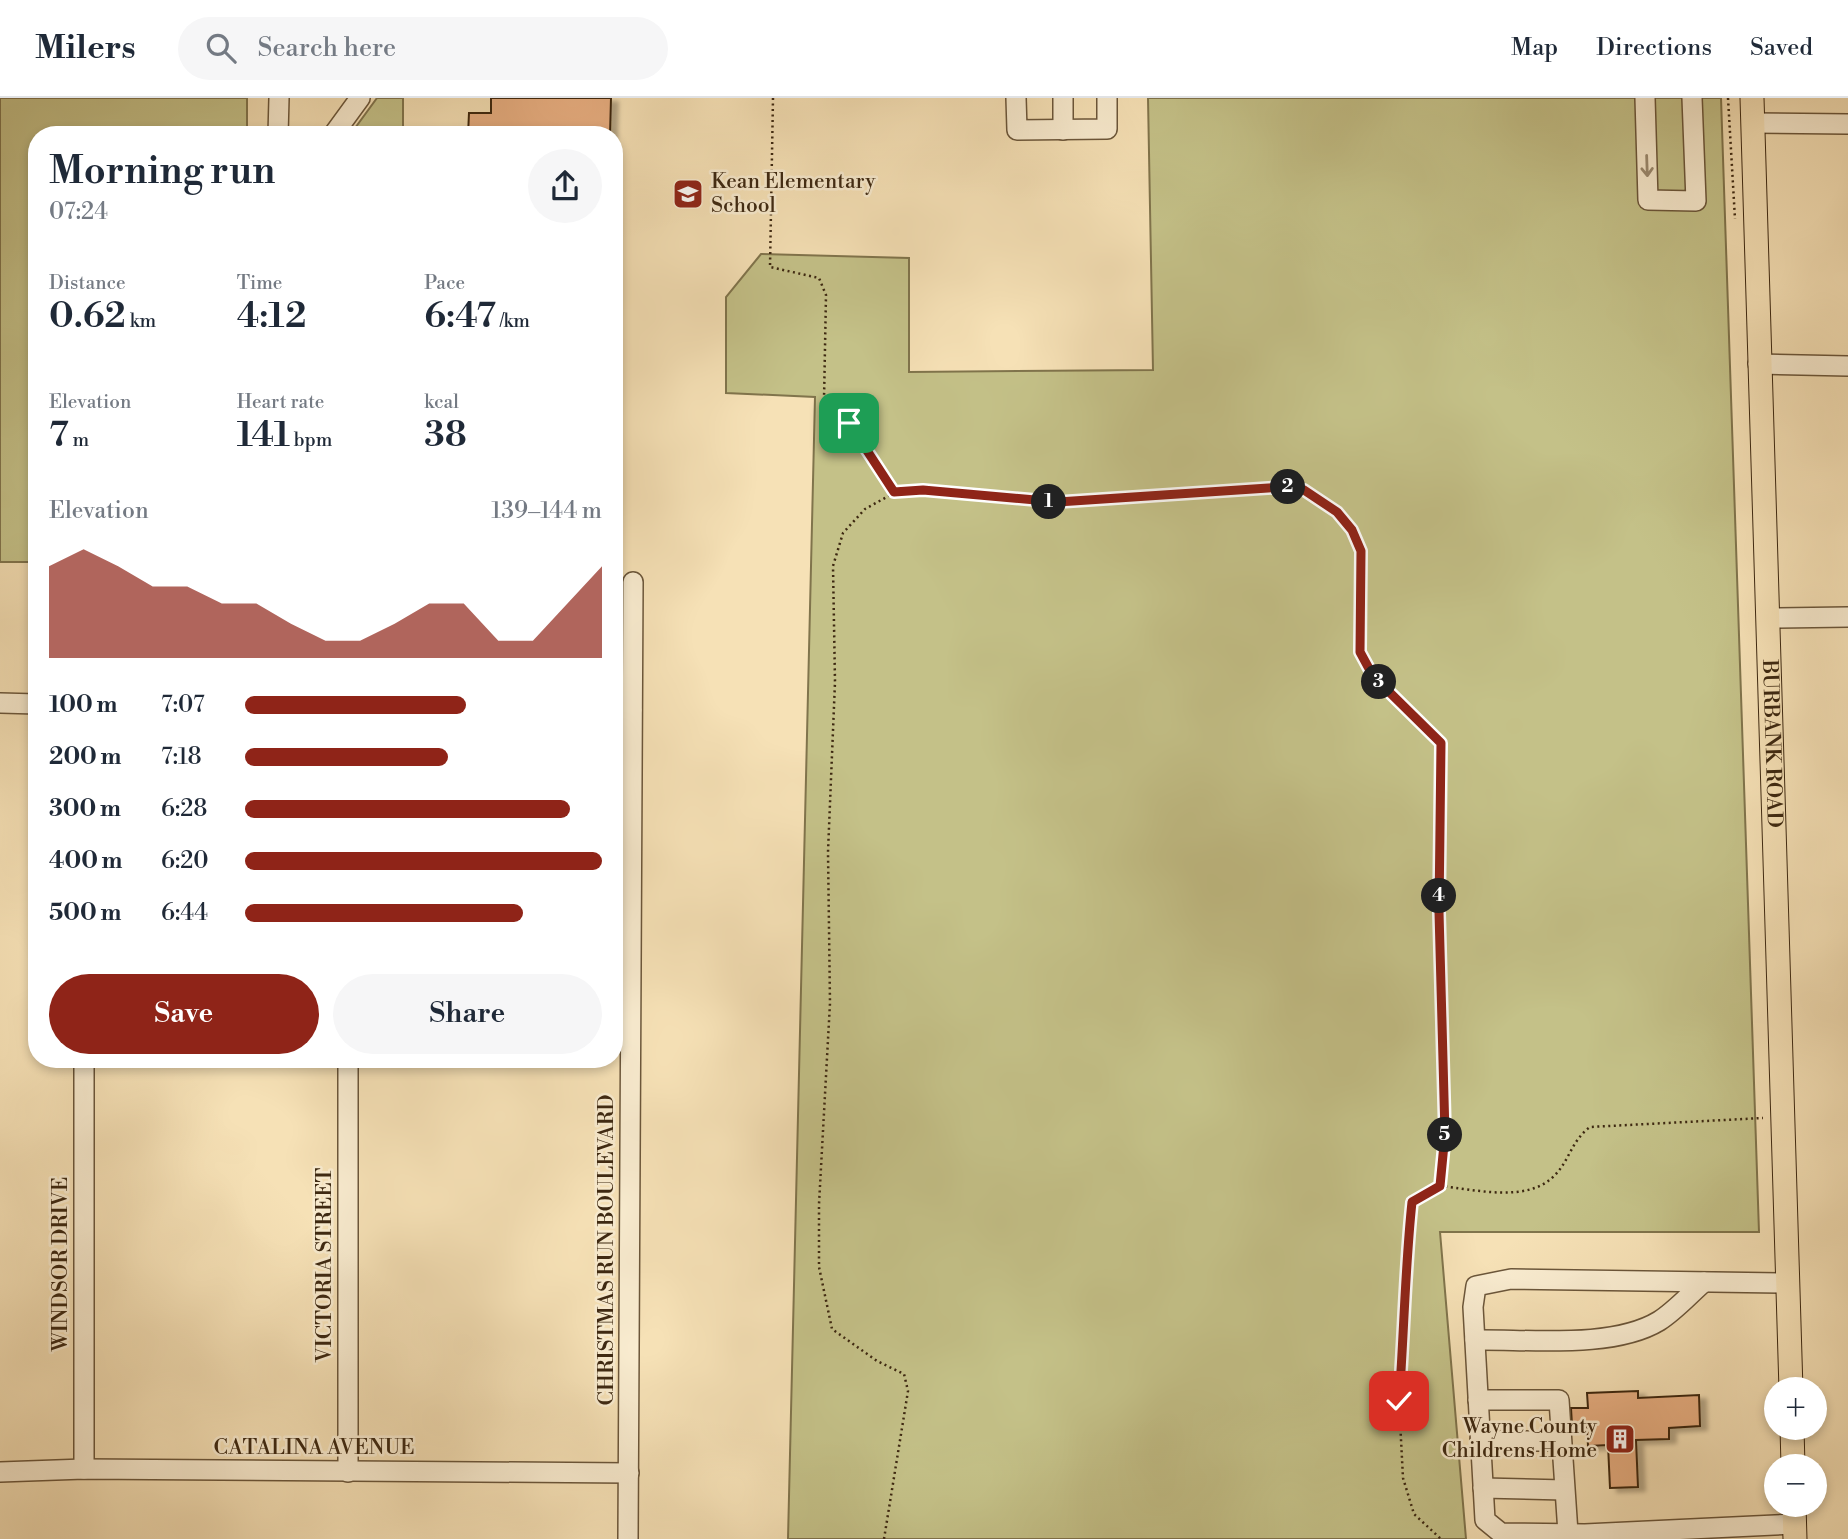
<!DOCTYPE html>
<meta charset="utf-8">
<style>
:root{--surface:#fff;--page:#f6f6f7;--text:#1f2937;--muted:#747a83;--line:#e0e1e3;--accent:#8f2418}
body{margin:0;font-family:"Libre Bodoni",serif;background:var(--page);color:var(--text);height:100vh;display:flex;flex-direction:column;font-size:26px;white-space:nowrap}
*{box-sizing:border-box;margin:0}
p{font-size:23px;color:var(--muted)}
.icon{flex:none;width:38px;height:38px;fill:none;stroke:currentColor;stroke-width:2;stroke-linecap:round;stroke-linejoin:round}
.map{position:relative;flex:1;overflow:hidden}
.details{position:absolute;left:28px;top:28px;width:595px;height:942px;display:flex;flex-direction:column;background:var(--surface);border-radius:28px;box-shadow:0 4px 10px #0003}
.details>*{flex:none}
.buttons{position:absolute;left:1764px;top:1279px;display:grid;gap:14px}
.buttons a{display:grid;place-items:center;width:63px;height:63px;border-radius:50%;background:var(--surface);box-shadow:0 4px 10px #0003;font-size:35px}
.pin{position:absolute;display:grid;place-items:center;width:60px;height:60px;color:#fff;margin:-30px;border-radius:14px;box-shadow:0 4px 10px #0006}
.km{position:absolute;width:35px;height:35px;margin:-18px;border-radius:50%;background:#222;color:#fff;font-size:19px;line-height:35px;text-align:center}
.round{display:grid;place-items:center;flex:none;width:74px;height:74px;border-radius:37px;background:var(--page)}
.overview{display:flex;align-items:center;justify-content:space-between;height:119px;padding:0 21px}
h1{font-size:38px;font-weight:600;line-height:52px}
.metrics{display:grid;grid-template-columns:repeat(3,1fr);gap:10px;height:119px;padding:7px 21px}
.metrics div{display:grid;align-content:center}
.metrics b{font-size:35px;font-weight:600}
.metrics small{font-size:19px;font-weight:400}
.metrics p{font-size:19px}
.chart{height:196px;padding:14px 21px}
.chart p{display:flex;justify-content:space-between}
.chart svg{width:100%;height:126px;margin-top:7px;fill:var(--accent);opacity:.7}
.primary-button{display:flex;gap:14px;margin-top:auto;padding:14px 21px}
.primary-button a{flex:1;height:80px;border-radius:42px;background:var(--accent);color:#fff;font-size:28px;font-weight:600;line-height:80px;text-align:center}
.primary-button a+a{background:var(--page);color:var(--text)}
ul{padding:0 21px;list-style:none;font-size:23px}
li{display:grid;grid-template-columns:112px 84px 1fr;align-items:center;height:52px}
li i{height:18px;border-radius:9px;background:var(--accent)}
header{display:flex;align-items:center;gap:42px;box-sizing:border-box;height:98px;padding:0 35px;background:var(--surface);border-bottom:2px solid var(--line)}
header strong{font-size:33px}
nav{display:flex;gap:38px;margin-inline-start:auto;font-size:24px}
.search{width:490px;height:63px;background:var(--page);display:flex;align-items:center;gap:18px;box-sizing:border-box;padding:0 24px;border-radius:38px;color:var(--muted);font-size:26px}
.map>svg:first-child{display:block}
</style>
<header>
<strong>Milers</strong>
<div class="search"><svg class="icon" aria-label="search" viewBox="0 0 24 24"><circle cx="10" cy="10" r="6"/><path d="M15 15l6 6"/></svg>Search here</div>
<nav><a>Map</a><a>Directions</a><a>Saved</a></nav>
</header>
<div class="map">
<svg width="1848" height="1441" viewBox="0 0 1848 1441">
<defs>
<filter id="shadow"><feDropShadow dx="7" dy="4" stdDeviation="2" flood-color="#0004"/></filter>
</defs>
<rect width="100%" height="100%" fill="#f6e1b6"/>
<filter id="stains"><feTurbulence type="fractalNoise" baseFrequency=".00286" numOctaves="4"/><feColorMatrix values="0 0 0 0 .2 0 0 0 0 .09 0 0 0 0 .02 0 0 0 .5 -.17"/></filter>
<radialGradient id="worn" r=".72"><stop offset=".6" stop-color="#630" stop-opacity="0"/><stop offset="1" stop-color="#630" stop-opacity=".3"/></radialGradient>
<g fill="#c4c188" stroke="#80744c" stroke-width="2">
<polygon points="0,0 247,0 247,37 37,37 37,464 0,464"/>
<polygon points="377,0 403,0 403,37 350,37"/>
<polygon points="1148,0 1721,0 1759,1134 1440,1134 1466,1441 788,1441 815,299 726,295 726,199 761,156 909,160 909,274 1153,272"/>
</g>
<g fill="#e7ae81" stroke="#3d2811" stroke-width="2" filter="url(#shadow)">
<polygon points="491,0 611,0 610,37 468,37 469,15 491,15"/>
<polygon points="1638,1293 1638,1300 1699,1297 1700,1328 1669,1330 1669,1341 1636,1342 1638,1389 1610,1390 1608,1347 1588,1348 1587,1326 1572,1327 1571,1310 1588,1310 1587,1295"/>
</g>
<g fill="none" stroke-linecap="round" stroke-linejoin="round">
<g stroke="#6b563a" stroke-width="22">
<g id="minor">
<polyline points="1016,0 1017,32 1107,31 1107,0"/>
<polyline points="1063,0 1063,32"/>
<polyline points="1645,0 1648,102 1696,103 1692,0"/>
<polyline points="1753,25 1848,26"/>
<polyline points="278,37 279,0"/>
<polyline points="333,37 360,0"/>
<polyline points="1758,266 1848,268"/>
<polyline points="1770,520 1848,519"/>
<polyline points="0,605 37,606"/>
<polyline points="614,612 632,612"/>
<polyline points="348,961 348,1374"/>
<polyline points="1788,1185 1511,1181 1476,1188 1473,1209 1485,1422 1501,1435 1585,1436 1795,1426"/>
<path d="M1475 1242C1528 1241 1613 1251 1659 1223 1675 1213 1690 1196 1704 1184"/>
<polyline points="1478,1302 1559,1302 1568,1435"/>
<polyline points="1480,1343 1561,1343"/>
<polyline points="84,1371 84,961"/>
<polyline points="0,1374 84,1371 629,1375"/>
<polyline points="1483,1390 1564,1392"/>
<polyline points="628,1441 633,484"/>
</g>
</g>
<g stroke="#3d2811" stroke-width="25">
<g id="major">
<path id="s1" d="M1752 0 1791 1292"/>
<polyline points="1792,1330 1793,1368"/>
<polyline points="1794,1407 1795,1441"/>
</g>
</g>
<g stroke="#3d2811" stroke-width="2.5" stroke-dasharray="2 3.5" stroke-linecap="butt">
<polyline points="773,0 770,169 819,180 826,197 824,302 849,325 893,393"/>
<polyline points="1728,0 1735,121"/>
<path d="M1440 1088C1474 1091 1528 1106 1555 1077 1569 1063 1572 1042 1590 1029L1763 1020"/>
<polyline points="1774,1303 1775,1321"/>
<polyline points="1776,1376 1776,1394"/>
<polyline points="884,1441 908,1293 904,1276 877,1263 832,1231 819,1169 819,1106 830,905 828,754 835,584 833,468 843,435 865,411 894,395 923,392 1058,404 1285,389 1304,392 1337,414 1352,432 1361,453 1360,554 1373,578 1441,645 1439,814 1445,1036 1440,1088 1412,1104 1399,1303 1403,1380 1414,1416 1441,1441"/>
</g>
<use href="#minor" stroke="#f9ecd0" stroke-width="19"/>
<use href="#major" stroke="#f6e1b6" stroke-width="23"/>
</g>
<defs><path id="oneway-shaft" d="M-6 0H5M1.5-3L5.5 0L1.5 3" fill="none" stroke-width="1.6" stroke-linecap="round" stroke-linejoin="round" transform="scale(1.75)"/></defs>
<use stroke="#9b8a70" href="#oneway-shaft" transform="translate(1647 68) rotate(88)"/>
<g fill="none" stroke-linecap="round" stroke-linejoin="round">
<g stroke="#fff" stroke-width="14">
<path id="route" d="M849 325 894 394 923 392 1058 404 1285 389 1304 392 1337 414 1352 432 1361 453 1360 554 1373 578 1441 645 1439 814 1445 1036 1440 1088 1412 1104C1405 1170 1404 1236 1399 1303"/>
</g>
<use href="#route" stroke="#8f2418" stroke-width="9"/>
</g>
<defs>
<g id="school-square" transform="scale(1.575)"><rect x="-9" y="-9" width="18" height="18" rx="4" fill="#8f2418" stroke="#f9ecd0"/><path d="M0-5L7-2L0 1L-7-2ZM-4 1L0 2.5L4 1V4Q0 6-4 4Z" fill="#fff"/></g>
<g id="building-square" transform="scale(1.575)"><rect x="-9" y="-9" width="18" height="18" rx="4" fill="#8f2418" stroke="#f9ecd0"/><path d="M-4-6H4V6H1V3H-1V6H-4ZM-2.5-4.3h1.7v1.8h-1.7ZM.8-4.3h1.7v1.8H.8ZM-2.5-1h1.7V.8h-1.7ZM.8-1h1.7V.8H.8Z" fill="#fff"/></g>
</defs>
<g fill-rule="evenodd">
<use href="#school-square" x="688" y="96"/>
<use href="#building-square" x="1620" y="1341"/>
</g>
<g text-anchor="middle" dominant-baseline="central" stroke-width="5" stroke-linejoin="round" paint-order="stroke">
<g font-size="21" fill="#3d2811" stroke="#f9ecd0" text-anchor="start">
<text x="711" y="84">Kean Elementary<tspan x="711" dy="24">School</tspan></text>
<text x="1597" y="1329" text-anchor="end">Wayne County<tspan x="1597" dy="24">Childrens Home</tspan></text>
</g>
<g font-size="21" fill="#3d2811" stroke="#f9ecd0">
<text stroke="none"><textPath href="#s1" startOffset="646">BURBANK ROAD</textPath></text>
<text transform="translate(607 1152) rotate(-90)">CHRISTMAS RUN BOULEVARD</text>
<text transform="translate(61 1166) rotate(-90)">WINDSOR DRIVE</text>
<text transform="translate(325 1167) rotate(-90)">VICTORIA STREET</text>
<text x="314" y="1350">CATALINA AVENUE</text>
</g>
</g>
<rect width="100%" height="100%" filter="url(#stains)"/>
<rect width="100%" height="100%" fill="url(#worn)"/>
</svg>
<div class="buttons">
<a>+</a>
<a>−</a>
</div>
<div class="pin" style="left:849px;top:325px;background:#1e9e55"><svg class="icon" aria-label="arrive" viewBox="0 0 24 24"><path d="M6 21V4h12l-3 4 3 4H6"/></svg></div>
<div class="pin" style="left:1399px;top:1303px;background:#d93025"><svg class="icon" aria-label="check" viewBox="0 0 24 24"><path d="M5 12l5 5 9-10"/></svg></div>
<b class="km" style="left:1049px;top:404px">1</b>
<b class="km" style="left:1288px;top:389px">2</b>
<b class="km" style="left:1379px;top:584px">3</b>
<b class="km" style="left:1439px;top:798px">4</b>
<b class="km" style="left:1445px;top:1037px">5</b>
<section class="details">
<div class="overview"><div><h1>Morning run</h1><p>07:24</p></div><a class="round"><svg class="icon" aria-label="share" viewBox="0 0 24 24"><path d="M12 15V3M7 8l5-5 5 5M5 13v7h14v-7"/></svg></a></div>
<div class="metrics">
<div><p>Distance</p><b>0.62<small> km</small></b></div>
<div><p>Time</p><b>4:12</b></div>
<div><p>Pace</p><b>6:47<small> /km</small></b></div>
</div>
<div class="metrics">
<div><p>Elevation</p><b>7<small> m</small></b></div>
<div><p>Heart rate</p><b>141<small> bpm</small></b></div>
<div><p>kcal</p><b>38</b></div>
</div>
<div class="chart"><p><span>Elevation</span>139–144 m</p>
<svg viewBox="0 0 160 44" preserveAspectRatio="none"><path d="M0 44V12L10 6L20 12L30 19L40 19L50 25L60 25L70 32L80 38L90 38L100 32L110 25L120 25L130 38L140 38L150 25L160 12V44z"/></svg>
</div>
<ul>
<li><b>100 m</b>7:07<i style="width:62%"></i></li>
<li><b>200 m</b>7:18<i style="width:57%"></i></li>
<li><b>300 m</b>6:28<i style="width:91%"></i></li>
<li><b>400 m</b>6:20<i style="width:100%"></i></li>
<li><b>500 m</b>6:44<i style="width:78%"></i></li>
</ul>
<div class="primary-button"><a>Save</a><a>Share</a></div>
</section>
</div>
